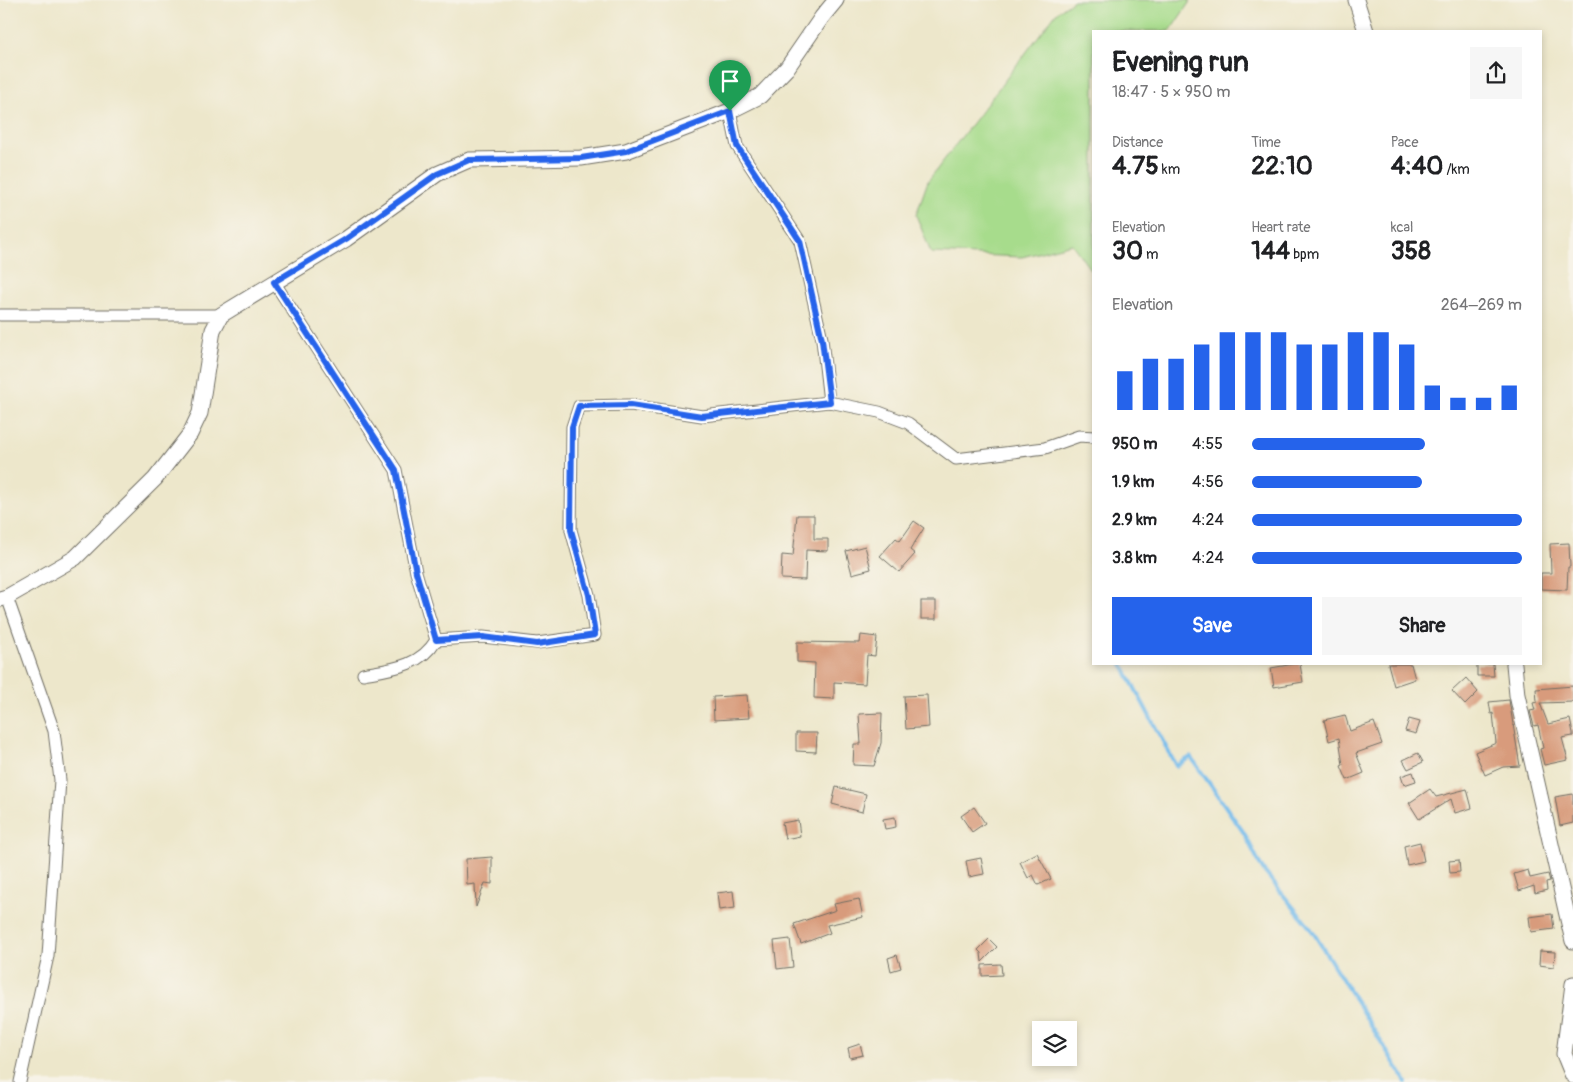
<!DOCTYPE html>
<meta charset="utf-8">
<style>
:root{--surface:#fff;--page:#f6f6f6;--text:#202124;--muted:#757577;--accent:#2563eb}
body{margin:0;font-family:Pangolin,sans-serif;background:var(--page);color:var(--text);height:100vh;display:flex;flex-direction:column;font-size:19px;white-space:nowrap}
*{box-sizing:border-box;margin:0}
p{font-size:16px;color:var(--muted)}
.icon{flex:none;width:28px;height:28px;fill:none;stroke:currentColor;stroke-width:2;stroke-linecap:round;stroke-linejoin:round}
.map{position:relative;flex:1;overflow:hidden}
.drawer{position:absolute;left:1092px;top:30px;width:450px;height:635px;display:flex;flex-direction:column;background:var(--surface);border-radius:0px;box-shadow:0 2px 8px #0003}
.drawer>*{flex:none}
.controls{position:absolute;left:1032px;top:1021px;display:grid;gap:10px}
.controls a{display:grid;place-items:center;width:45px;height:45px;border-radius:0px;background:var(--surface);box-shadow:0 2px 8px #0003;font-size:25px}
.pin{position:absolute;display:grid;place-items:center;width:42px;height:42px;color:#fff;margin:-51px -21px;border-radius:50% 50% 50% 0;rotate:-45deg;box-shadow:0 0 5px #0007}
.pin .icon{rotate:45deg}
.round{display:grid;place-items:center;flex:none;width:52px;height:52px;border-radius:0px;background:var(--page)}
.head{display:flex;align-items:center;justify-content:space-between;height:85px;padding:0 20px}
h1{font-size:28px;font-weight:700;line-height:38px}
.figures{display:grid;grid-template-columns:repeat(3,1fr);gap:8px;height:85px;padding:5px 20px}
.figures div{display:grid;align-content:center}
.figures b{font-size:25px;font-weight:700}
.figures small{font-size:14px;font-weight:400}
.figures p{font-size:14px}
.chart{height:140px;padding:10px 20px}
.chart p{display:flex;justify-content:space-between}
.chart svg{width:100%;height:90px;margin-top:5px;stroke:var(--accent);stroke-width:6}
.cta{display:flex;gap:10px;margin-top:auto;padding:10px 20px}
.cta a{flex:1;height:58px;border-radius:0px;background:var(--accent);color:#fff;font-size:20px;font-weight:700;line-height:58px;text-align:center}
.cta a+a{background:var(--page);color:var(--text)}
ul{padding:0 20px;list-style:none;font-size:16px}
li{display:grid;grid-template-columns:80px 60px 1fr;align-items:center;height:38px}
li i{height:12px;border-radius:6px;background:var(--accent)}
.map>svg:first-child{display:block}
</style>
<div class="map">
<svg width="1573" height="1082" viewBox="0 0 1573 1082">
<rect width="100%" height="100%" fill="#f7f3e8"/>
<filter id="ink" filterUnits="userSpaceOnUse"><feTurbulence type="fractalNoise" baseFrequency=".02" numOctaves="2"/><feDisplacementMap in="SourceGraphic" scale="10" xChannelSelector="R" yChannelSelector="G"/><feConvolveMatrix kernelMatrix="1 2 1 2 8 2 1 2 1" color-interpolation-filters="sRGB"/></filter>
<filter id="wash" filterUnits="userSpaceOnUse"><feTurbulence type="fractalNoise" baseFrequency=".0096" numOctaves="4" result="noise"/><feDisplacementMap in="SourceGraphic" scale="20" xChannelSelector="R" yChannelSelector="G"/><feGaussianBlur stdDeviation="1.12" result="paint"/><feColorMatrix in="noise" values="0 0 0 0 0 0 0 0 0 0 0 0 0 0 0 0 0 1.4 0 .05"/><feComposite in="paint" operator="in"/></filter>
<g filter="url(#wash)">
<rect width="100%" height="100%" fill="#ede7cb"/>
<polygon fill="#a7dc8c" stroke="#69845c" points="1074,0 1191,0 1170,31 1094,31 1094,275 1072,244 1022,257 931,253 916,215 928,181 1057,12"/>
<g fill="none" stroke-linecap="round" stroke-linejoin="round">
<polyline stroke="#74bcec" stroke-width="4" points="1122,664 1176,766 1191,757 1244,833 1263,870 1311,929 1406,1082"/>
</g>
<g id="blocks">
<g fill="#d89b7b">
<polygon points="797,515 814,515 814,539 828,539 828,551 806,550 805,580 781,579 782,555 793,556"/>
<polygon points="914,521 924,528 910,550 915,554 899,572 880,556 896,538 900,541"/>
<polygon points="1569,543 1570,567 1568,567 1567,590 1541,589 1541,573 1551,573 1550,544"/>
<polygon points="865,546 871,569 852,574 846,551"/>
<rect x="921" y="601" width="15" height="18"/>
<polygon points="861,635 877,637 875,656 867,655 865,684 834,682 834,699 814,698 815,663 797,662 797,642 860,643"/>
<polygon points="1294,664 1300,664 1303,682 1274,687 1271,668"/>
<polygon points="1388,664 1411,664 1415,679 1394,686"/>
<polygon points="1477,664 1493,664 1494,676 1477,676"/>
<polygon points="1466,678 1478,692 1465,705 1452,691"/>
<polygon points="1573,686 1573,702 1540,703 1548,724 1570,719 1573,733 1573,736 1562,738 1568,760 1544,765 1540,749 1543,748 1538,725 1534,726 1530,711 1535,710 1533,703 1537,702 1536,689"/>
<polygon points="747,695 749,718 714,720 713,697"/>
<polygon points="927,695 929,727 906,729 904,696"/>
<polygon points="1509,700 1520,766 1503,767 1485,775 1475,752 1496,743 1493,713 1491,714 1489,702"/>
<polygon points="882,713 881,743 874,766 853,765 854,744 861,744 859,714"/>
<polygon points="1345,715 1350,731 1374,722 1382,744 1356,753 1364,773 1347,780 1341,766 1343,765 1339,738 1329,741 1324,720"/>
<polygon points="1409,719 1420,722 1416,734 1405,731"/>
<polygon points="796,733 817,733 816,752 796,751"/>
<polygon points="1418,753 1423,762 1408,769 1403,760"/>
<polygon points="1413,772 1416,781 1404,785 1401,776"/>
<polygon points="836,787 866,794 862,812 832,804"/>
<polygon points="1430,789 1436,797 1467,789 1472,808 1455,813 1451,799 1419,819 1409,803"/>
<polygon points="1573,794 1573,823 1560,826 1555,797"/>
<polygon points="974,807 985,823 972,832 961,816"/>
<polygon points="895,817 896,827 885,829 883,819"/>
<polygon points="798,820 800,836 785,839 782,823"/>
<polygon points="1420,842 1424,861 1407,865 1404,846"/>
<polygon points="1037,853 1051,879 1038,885 1033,875 1028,878 1020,862"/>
<polygon points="492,857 492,884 485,883 476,907 475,884 467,885 466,859"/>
<polygon points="981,858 984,874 969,877 966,861"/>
<polygon points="1459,860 1460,872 1450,873 1449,861"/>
<polygon points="1528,870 1530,878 1548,874 1550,881 1546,882 1547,890 1535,893 1534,886 1519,891 1514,874"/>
<polygon points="733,891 735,908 719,910 717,893"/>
<polygon points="859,899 863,917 827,925 830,933 801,944 794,924 836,910 834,904"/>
<polygon points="1552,914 1554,929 1531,932 1529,917"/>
<polygon points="790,939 793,967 777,969 774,941"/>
<polygon points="989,939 997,947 982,962 981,953 978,950"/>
<polygon points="1540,951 1555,952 1554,967 1539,965"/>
<polygon points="897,955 901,968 891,971 888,958"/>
<polygon points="1001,964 1002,975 982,976 982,965"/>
<polygon points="860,1044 863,1055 850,1058 848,1048"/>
</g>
</g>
</g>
<g filter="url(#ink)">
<use href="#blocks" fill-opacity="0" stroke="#6f6d63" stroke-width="1"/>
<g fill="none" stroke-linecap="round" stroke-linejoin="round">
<g stroke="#6f6d63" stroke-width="13">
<g id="minor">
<polyline points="730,111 737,146 800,241 822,339 829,402"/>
<path d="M274 282 396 470 416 572 436 640C420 667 391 669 363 674"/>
<polyline points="0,315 221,315"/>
<polyline points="7,597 54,731 60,780 48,956 20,1082"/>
<polyline points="436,640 483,637 537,643 595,635 589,595 571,530 572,427 579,406 631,405 702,416 829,402 879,412 908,423 956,459 1045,448 1079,436 1094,437"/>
</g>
</g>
<g stroke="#6f6d63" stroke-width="17">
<g id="tertiary">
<polyline points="1356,0 1366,31"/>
<polyline points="0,599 7,597 75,558 155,479 190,434 200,413 213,330 221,315 346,239 437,174 469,160 581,158 626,151 730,111 760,96 787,68 822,17 836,0"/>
<polyline points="1514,664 1517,695 1573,941"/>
<polyline points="1573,984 1564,1054 1573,1076"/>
</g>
</g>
<use href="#minor" stroke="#fff" stroke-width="11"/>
<use href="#tertiary" stroke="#fff" stroke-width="15"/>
</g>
</g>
<g fill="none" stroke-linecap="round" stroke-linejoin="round" filter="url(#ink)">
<g stroke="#fff" stroke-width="10">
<polygon id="route" points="730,111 737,146 800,241 822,340 830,402 702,416 631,405 579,406 572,427 571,530 589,595 595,635 537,644 483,637 436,640 416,572 396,470 274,282 346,239 437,174 469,160 581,158 626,151"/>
</g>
<use href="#route" stroke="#2563eb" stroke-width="6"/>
</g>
</svg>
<div class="controls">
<a><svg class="icon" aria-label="layers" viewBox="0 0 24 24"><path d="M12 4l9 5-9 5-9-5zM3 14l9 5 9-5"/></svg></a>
</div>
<div class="pin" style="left:730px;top:111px;background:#1e9e55"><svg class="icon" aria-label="arrive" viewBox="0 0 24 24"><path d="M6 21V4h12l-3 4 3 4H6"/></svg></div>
<section class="drawer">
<div class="head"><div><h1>Evening run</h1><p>18:47 · 5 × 950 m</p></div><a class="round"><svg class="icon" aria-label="share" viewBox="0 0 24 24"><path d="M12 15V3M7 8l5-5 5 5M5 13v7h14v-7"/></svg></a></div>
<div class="figures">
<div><p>Distance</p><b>4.75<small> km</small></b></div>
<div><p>Time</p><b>22:10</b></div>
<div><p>Pace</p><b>4:40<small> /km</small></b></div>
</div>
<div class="figures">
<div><p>Elevation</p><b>30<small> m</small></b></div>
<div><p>Heart rate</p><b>144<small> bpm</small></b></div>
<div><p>kcal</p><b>358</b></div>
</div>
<div class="chart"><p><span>Elevation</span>264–269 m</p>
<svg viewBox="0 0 160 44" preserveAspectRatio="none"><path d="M5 44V25M15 44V19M25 44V19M35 44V12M45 44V6M55 44V6M65 44V6M75 44V12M85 44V12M95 44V6M105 44V6M115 44V12M125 44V32M135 44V38M145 44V38M155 44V32"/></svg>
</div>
<ul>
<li><b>950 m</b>4:55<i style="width:64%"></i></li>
<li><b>1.9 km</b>4:56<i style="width:63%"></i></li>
<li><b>2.9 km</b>4:24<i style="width:100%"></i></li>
<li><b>3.8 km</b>4:24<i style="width:100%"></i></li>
</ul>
<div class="cta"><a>Save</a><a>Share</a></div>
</section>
</div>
